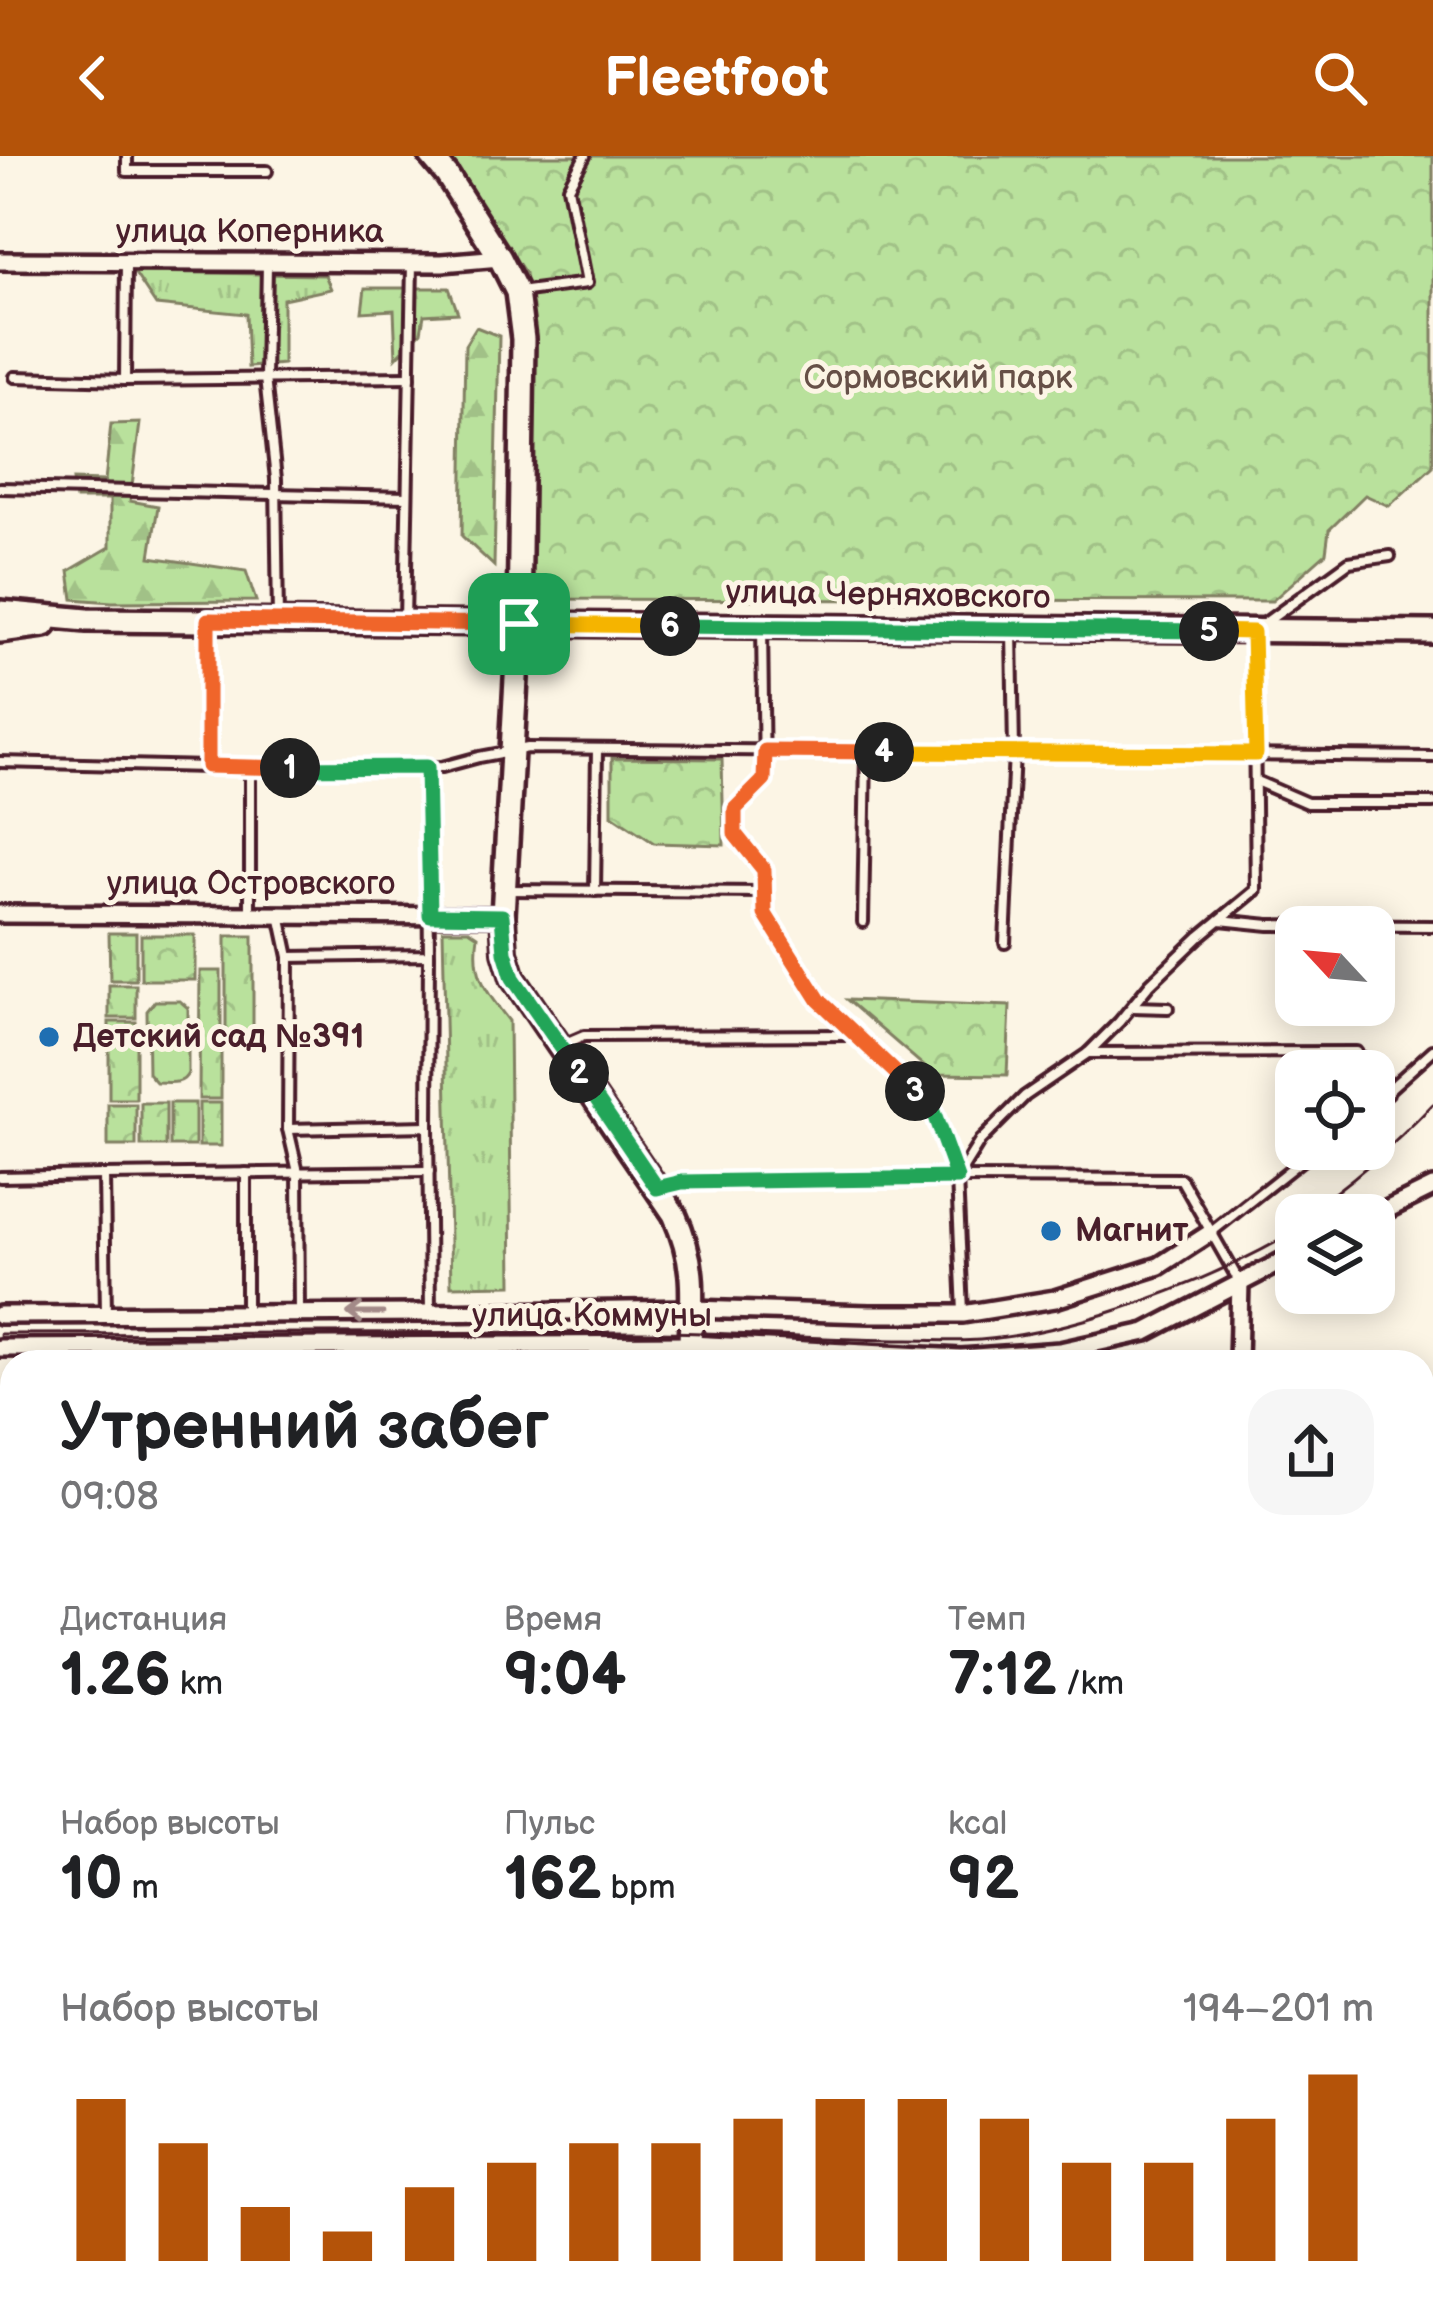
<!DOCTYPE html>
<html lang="ru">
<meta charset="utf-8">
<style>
:root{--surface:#fff;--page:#f6f6f6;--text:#202124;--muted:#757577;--accent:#b45309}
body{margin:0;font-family:"Balsamiq Sans",sans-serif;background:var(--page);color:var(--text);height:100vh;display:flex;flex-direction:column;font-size:45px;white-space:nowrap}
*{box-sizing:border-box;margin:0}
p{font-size:39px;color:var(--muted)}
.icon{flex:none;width:66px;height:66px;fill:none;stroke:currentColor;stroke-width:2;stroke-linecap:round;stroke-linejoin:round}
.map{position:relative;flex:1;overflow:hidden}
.sheet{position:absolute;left:0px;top:1194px;width:1434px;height:975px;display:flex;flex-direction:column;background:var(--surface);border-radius:36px 36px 0 0;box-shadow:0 6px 30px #0003}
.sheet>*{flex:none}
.needle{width:78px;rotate:296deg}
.tools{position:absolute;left:1275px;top:750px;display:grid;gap:24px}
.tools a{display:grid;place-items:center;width:120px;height:120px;border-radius:24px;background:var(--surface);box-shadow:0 6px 30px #0003;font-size:60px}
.pin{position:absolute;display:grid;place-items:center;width:102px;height:102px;color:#fff;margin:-51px;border-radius:24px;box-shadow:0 6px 18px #0006}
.km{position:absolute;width:60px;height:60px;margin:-30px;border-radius:50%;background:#222;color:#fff;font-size:33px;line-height:60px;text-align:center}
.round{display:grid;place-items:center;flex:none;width:126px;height:126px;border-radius:36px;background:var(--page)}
.headline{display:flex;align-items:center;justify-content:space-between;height:204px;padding:0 60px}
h1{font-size:66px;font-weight:700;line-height:90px}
.stats{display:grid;grid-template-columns:repeat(3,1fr);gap:18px;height:204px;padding:12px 60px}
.stats div{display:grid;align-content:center}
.stats b{font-size:60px;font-weight:700}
.stats small{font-size:33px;font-weight:400}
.stats p{font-size:33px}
.chart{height:336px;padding:24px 60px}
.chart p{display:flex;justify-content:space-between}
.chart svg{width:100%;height:216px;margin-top:12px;stroke:var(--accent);stroke-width:6}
header{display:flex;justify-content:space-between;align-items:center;height:156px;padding:0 60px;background:var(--accent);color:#fff;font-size:54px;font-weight:700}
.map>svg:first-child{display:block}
</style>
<header><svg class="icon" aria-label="back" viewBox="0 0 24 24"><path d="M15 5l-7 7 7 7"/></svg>Fleetfoot<svg class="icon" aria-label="search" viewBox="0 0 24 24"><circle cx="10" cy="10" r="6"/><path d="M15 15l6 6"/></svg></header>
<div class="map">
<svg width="1433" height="2167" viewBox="0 0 1433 2167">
<defs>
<pattern id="grass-tufts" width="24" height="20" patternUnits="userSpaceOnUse" patternTransform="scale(3)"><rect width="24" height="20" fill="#b9e19c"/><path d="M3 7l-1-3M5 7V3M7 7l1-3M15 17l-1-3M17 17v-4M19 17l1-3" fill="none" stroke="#a1c187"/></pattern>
<pattern id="forest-firs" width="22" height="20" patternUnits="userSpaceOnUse" patternTransform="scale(3)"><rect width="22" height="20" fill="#b9e19c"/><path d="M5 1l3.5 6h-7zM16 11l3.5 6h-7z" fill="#a1c187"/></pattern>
<pattern id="park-crowns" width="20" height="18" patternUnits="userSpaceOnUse" patternTransform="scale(3)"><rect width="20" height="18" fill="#b9e19c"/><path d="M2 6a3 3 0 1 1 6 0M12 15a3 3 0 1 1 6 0" fill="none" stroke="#a1c187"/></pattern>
</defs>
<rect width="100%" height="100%" fill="#fcf5e5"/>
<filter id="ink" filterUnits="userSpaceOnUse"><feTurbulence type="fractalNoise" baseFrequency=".00833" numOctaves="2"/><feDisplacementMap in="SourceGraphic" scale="24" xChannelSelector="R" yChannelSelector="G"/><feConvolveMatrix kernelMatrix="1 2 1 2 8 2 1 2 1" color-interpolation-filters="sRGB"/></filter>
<g filter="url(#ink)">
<g fill="url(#grass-tufts)" stroke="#828064" stroke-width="3">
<polygon points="134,116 325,119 331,133 283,143 283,208 248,211 246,158 156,149"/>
<path d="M443 774H469L478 780C472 820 486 835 509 865L512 1129 451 1130Z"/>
</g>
<g fill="url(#forest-firs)" stroke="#828064" stroke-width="3">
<polygon points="365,132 449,132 458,157 424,159 421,176 396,202 394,154 362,156"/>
<polygon points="476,171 499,180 494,410 462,380 465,189"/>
<polygon points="140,267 130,345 158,350 150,401 246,415 256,445 112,446 73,443 69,415 110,391 110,343 76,343 73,324 105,325 111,268"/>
<polygon points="0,1520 12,1530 12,1607 0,1601"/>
</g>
<g fill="url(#park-crowns)" stroke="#828064" stroke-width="3">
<polygon points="443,0 1433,0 1433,310 1389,350 1365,339 1329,374 1326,397 1272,445 532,443 531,176 525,117 465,27"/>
<polygon points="612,602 722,603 724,689 654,687 612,659"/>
<polygon points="109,777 136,777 136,824 110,824"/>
<rect x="141" y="779" width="54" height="45"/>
<rect x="226" y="780" width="27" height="101"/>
<polygon points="200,815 221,815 221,943 199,943"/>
<rect x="109" y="829" width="27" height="33"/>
<polygon points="847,844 1010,850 1007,919 933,918"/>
<rect x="109" y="866" width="27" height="77"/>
<rect x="141" y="947" width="25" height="43"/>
<rect x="170" y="947" width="25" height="43"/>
<rect x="199" y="947" width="22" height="43"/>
<rect x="108" y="948" width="28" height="42"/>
</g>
<path fill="#b9e19c" stroke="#828064" stroke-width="3" d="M155 845H180L188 852V917C183 930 168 926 156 926L148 917 147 855Z"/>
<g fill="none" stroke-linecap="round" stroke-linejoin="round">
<g stroke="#4a1f2b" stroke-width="16">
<g id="lane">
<polyline points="127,0 127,15 267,15"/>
<polyline points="267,108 265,222 276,323 278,464"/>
<polyline points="519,136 587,127 568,31 585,0"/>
<polyline points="15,221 125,224 410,221"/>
<polyline points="125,224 126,106"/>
<polyline points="0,332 407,341"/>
<polyline points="405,465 412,108"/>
<polyline points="207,467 208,609"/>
<polyline points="1265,467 1349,406 1390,400"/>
<polyline points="762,471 764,624 735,653 735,678 764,714 765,758 819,844 891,914 930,947 957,1022 963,1156"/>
<polyline points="0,606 250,612 442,611 479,601 528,592 1433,601"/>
<polyline points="1256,625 1307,647 1433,647"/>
<polyline points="508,734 764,736"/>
<polyline points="595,735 597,594"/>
<polyline points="250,757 250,612"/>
<polyline points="280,759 289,801 288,973 298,1016 299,1156"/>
<polyline points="1220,764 1269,769 1433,770"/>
<polyline points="863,766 866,596"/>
<polyline points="1005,787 1014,596 1012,475"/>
<polyline points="289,801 429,799 427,611"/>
<polyline points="1133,851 1168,852"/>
<polyline points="563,889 584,880 852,879"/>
<polyline points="1088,897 1356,896 1370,915"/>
<polyline points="1374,921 1388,937"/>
<polyline points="1374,947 1433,894"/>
<polyline points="428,970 429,799"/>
<polyline points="288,973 428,970 430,1156"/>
<polyline points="246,1017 246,1157"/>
<polyline points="0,1021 104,1019"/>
<polyline points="957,1022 980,985 1025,940 1088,897 1119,866 1150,828 1200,780 1256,734 1253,476"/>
<polyline points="660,1031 683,1026 957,1022 1181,1023 1239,1125"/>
<polyline points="1210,1077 1316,993"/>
<polyline points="106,1158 104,1019 429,1015"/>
<polyline points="1422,1439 1433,1439"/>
<polyline points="2,1502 12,1512"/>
<polyline points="1422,1532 1433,1532"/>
<polyline points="1422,1690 1433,1696"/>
<polyline points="1422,1725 1433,1730"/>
<polyline points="1422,1950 1433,1954"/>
<polyline points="1422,2056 1433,2060"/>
<polyline points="0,2077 12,2079"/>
<polyline points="1422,2150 1433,2155"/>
<polyline points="527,2157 527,2167"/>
<polyline points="592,2157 593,2167"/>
<polyline points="1235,2157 1258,2167"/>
<polyline points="338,2167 338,2157"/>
<polyline points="1140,2167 1145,2157"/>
<polyline points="1222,2167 1226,2157"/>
</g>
</g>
<g stroke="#4a1f2b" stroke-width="24">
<g id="street">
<polyline points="0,105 442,107 500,102"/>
<polyline points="0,758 503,760"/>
<polyline points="1374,1060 1433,1031"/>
<polyline points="0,1159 430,1157 692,1153 870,1158 963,1158 1055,1143 1159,1110 1210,1077"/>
<polyline points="0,1192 690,1188 961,1202 1060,1195 1146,1176 1296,1098"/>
<polyline points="1238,1206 1240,1126"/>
<polyline points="0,1812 12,1765"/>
<polyline points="457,2157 457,2167"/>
<polyline points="1030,2167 1035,2157"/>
</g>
</g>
<g stroke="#4a1f2b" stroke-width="30">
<g id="secondary">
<path d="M431 0 447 19 500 102 517 136 523 183 519 468 503 760 505 796 513 822 674 1058C699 1113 691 1147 689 1206"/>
<polyline points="0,456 87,464 1433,476"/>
<polyline points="0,475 45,469"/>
<polyline points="1422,1857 1433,1862"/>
</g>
</g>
<use href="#lane" stroke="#fcf5e5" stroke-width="8"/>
<use href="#street" stroke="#fcf5e5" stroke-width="15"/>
<use href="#secondary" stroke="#fcf5e5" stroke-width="21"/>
<g stroke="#4a1f2b" stroke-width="3">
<path d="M1303 1059C1351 1027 1393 990 1433 948"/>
<path d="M0 1178C212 1178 424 1177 636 1176 726 1175 817 1184 908 1184 932 1184 956 1186 980 1184 1078 1176 1211 1125 1296 1075"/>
</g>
</g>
<defs><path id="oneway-shaft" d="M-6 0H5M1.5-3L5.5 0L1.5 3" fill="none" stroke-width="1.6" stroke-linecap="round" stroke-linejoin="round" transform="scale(3)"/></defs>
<use stroke="#a38a88" href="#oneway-shaft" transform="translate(365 1157) rotate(-180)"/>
</g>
<g fill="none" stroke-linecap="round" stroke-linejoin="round" filter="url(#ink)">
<g stroke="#fff" stroke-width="24">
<polyline id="split-1" points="290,612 208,610 208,464 519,468"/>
</g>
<g stroke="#fff" stroke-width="24">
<polyline id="split-2" points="290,612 427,611 430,759 502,760 505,796 513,822 579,917"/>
</g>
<g stroke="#fff" stroke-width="24">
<polyline id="split-3" points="579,917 657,1032 682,1026 957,1022 930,947 915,935"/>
</g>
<g stroke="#fff" stroke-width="24">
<polyline id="split-4" points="884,596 765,595 764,624 735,653 735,678 764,714 765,758 819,844 915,935"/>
</g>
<g stroke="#fff" stroke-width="24">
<polyline id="split-5" points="884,596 1256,598 1253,476 1209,475"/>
</g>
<g stroke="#fff" stroke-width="24">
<polyline id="split-6" points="670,470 1209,475"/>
</g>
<g stroke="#fff" stroke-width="24">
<polyline id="split-7" points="519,468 670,470"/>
</g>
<use href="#split-1" stroke="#f0652b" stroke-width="15"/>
<use href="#split-2" stroke="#22a559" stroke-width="15"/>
<use href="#split-3" stroke="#22a559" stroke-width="15"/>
<use href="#split-4" stroke="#f0652b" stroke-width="15"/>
<use href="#split-5" stroke="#f5b400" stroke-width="15"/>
<use href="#split-6" stroke="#22a559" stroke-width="15"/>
<use href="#split-7" stroke="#f5b400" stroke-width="15"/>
</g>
<g fill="#1f6fb2" stroke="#fcf5e5" stroke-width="4.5">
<circle cx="49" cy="881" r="12"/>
<circle cx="1051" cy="1075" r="12"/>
</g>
<g text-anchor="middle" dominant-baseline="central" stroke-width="10" stroke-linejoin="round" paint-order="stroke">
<g font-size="33" fill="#4a1f2b" stroke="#fcf5e5">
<text x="250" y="76">улица Коперника</text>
<text transform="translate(888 439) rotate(1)">улица Черняховского</text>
<text x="251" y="728">улица Островского</text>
<text x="592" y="1160">улица Коммуны</text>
</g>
<g font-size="33" fill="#665047" stroke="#fcf5e5">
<text x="938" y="222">Сормовский парк</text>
</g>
<g font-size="33" font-weight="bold" fill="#4a1f2b" stroke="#fcf5e5" text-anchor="start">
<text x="73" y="881">Детский сад №391</text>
<text x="1075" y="1075">Магнит</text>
</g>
</g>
</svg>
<div class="tools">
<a><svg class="needle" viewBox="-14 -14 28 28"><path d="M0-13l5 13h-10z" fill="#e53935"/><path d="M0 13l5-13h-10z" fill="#757577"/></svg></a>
<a><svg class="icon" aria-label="locate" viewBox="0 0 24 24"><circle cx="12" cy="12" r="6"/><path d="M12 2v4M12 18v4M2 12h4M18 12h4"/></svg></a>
<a><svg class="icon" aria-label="layers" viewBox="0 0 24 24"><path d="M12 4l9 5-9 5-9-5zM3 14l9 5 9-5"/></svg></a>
</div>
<div class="pin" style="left:519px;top:468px;background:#1e9e55"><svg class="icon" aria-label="arrive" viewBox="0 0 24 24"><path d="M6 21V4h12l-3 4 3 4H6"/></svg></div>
<b class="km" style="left:290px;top:612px">1</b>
<b class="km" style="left:579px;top:917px">2</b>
<b class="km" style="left:915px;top:935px">3</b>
<b class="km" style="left:884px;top:596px">4</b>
<b class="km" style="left:1209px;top:475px">5</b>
<b class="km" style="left:670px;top:470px">6</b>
<section class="sheet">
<div class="headline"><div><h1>Утренний забег</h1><p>09:08</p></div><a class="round"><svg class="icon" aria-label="share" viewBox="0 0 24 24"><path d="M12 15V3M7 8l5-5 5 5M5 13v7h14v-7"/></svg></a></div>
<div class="stats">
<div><p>Дистанция</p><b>1.26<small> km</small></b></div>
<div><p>Время</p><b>9:04</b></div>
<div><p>Темп</p><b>7:12<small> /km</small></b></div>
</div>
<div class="stats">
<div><p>Набор высоты</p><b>10<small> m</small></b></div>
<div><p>Пульс</p><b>162<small> bpm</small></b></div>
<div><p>kcal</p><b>92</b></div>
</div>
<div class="chart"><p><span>Набор высоты</span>194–201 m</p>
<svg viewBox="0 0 160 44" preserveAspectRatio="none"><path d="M5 44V11M15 44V20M25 44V33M35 44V38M45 44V29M55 44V24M65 44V20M75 44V20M85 44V15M95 44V11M105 44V11M115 44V15M125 44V24M135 44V24M145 44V15M155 44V6"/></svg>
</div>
</section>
</div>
